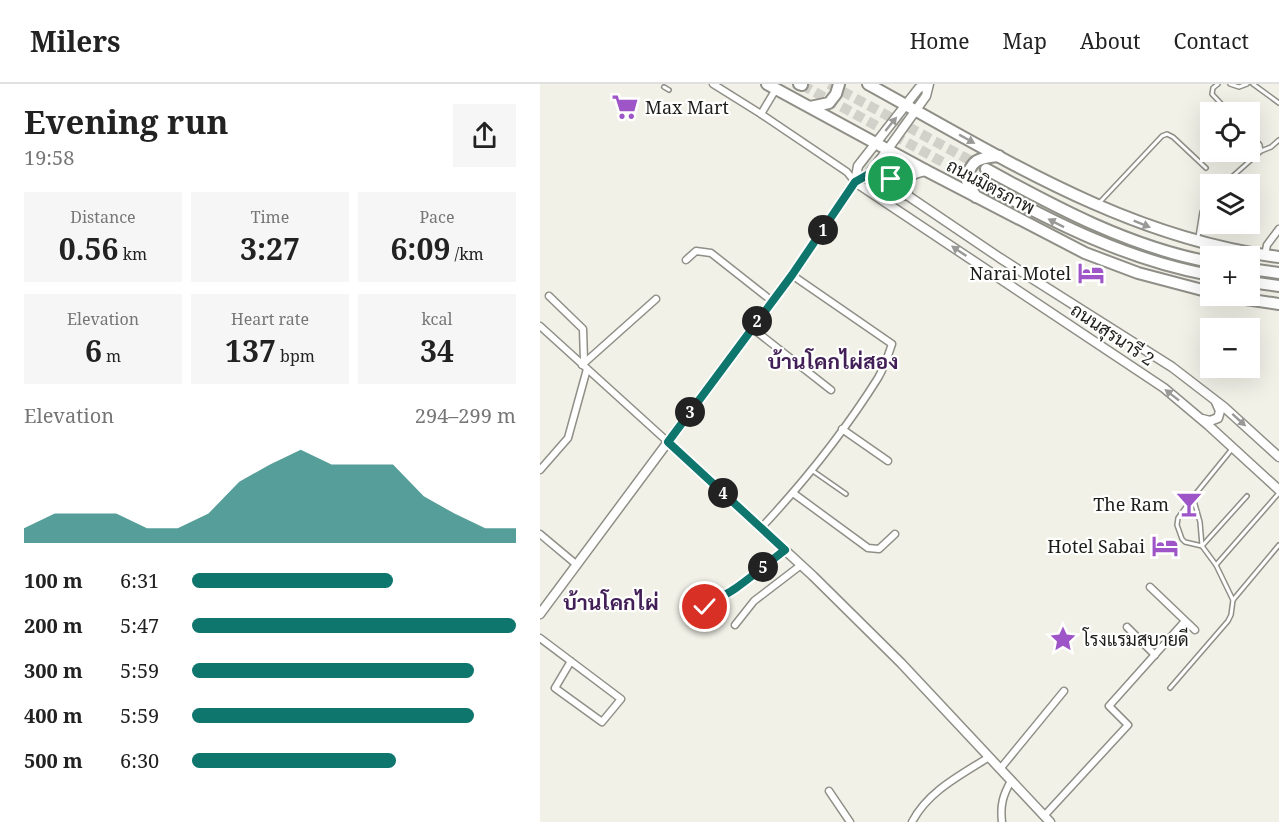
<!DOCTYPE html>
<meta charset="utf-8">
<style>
:root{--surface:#fff;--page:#f6f6f6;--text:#222;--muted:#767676;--line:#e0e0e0;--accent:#0f766e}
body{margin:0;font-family:"Noto Serif",Sarabun,serif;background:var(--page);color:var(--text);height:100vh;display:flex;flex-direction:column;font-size:22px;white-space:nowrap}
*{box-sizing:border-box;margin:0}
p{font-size:20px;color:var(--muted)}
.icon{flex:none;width:33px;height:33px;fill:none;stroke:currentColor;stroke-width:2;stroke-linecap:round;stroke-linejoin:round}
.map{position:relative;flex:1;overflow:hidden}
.drawer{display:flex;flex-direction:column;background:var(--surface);width:540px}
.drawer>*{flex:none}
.fabs{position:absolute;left:660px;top:18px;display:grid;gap:12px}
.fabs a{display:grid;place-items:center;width:60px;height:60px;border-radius:0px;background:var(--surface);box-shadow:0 6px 24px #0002;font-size:30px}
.pin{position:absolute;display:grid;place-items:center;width:51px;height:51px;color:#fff;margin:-26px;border:3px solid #fff;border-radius:50%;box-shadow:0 2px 6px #0007}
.km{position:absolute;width:30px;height:30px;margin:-15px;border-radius:50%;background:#222;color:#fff;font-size:16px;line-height:30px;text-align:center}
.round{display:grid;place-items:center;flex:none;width:63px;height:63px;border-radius:0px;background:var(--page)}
.head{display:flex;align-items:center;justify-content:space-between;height:102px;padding:0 24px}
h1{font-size:33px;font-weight:700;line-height:45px}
.metrics{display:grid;grid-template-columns:repeat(3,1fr);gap:9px;height:102px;padding:6px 24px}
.metrics div{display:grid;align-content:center;border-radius:0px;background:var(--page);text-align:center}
.metrics b{font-size:30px;font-weight:700}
.metrics small{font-size:16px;font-weight:400}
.metrics p{font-size:16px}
.chart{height:168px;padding:12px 24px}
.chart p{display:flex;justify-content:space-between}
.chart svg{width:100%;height:108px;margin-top:6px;fill:var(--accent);opacity:.7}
ul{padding:0 24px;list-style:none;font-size:20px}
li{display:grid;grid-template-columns:96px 72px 1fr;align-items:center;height:45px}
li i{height:15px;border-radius:8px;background:var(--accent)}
header{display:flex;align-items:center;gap:36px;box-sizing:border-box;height:84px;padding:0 30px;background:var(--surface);border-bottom:2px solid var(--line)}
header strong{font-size:28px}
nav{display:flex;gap:33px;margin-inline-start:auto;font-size:21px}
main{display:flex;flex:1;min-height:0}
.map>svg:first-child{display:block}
</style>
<header>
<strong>Milers</strong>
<nav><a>Home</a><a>Map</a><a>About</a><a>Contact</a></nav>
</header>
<main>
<section class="drawer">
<div class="head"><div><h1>Evening run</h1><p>19:58</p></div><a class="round"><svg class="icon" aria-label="share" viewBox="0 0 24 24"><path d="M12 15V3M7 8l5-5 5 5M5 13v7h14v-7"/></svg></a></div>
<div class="metrics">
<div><p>Distance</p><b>0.56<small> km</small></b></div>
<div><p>Time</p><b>3:27</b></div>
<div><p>Pace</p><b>6:09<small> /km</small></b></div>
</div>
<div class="metrics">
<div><p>Elevation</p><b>6<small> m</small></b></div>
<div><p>Heart rate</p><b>137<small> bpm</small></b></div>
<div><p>kcal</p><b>34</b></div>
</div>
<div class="chart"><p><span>Elevation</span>294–299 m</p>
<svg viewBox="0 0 160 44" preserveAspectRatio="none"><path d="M0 44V38L10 32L20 32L30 32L40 38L50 38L60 32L70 19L80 12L90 6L100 12L110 12L120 12L130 25L140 32L150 38L160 38V44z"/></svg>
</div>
<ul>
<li><b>100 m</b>6:31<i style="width:62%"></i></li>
<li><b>200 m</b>5:47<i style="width:100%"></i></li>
<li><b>300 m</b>5:59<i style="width:87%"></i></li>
<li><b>400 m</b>5:59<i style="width:87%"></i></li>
<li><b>500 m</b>6:30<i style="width:63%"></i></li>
</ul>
</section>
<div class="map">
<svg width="739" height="738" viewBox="0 0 739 738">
<rect width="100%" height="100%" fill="#f1f1e8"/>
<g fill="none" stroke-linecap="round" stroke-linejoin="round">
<g stroke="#d1d1c9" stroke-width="10" stroke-dasharray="10 5" stroke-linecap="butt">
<polyline points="289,0 446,85"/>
<polyline points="262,1 439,98"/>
</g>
<g stroke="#8f8f87" stroke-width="6">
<g id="lane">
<polyline points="678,0 673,4 672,10 689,28"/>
<polyline points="690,0 699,3 707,0"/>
<polyline points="713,0 739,19"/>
<polyline points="124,3 129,6"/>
<polyline points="721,67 731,63 739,56"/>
<polyline points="684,100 721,67 720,61 710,49"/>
<polyline points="560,118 622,52 627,50 633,53 666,84"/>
<polyline points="658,153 662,128 670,113"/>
<polyline points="692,365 653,413 660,438 662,462 676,481 693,516"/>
<polyline points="273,387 306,410"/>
<polyline points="653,413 638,434 637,441 642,455 645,458 662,462 707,412"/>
<polyline points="676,481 739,409"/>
<polyline points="630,604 688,537 691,531 693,516 739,461"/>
</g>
</g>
<g stroke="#8f8f87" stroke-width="9">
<g id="street">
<polyline points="173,0 221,30 307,88 315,98"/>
<polyline points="221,30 236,5"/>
<polyline points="725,171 727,161 739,145"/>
<polyline points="146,176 156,167 171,169 232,217"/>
<polyline points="9,212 43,245 44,277"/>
<polyline points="0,242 128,358"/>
<polyline points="212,244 291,306"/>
<polyline points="42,281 116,215"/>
<polyline points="302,345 348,377"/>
<polyline points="0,386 28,354 47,285"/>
<polyline points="253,409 328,464 339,465 355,450"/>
<path d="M221 444C264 398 304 348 338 294 344 284 348 272 352 260L252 191"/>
<polyline points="0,450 37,481"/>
<polyline points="610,503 655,546"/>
<polyline points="153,535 175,515 198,503 245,466"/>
<polyline points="195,541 214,517 261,481"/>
<polyline points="587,543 615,571"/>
<polyline points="0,554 81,615 62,638 15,604 31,577"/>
<polyline points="460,685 524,607"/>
<polyline points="289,707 310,738"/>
<polyline points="504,732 588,641 569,622 645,537"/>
<path d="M372 738C388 707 421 691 449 673"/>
<path d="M462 738C460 721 463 711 471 697"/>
</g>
</g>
<g stroke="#8f8f87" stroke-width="11">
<g id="secondary">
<polyline points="348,66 348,85 355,103"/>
<polyline points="329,90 355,103 460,174 632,283 684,323 739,373"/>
<polyline points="315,98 624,304 668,341 739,406"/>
<polyline points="315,98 329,90 348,65 386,12 389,0"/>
<polyline points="662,335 670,337 678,334 680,327 676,318"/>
<polyline points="128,358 273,492 361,579 510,738"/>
<polyline points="0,530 252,191 315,98 318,82 379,4 387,2"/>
</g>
</g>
<g stroke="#8f8f87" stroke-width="14">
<g id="highway">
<polyline points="227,0 385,86 545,169 598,189 670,208"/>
<polyline points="259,0 262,1"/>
<path d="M328 0C459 72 588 155 739 173"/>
<polyline points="270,23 289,19 296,10 299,0"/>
<path d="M446 85C517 124 590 163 670 178"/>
<path d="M439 98C513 138 587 176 670 191"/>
<path d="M366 110C362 94 370 89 385 86"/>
<path d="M436 113 427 97C430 75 439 74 459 72"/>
<polyline points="710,185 739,189"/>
<polyline points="710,198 739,202"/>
<polyline points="685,212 739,220"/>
</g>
</g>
<use href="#lane" stroke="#fff" stroke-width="3"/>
<use href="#street" stroke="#fff" stroke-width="6"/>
<use href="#secondary" stroke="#fff" stroke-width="8"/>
<use href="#highway" stroke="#fff" stroke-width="10"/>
</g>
<defs><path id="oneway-solid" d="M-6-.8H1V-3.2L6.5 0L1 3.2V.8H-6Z" transform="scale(1.5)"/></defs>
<g fill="#999998">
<use href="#oneway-solid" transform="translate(351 40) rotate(-51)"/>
<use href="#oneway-solid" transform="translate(427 55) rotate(29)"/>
<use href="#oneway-solid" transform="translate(516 139) rotate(-153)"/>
<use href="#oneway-solid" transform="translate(602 140) rotate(22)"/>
<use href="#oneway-solid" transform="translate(419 167) rotate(-146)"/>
<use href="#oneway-solid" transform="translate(632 311) rotate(-142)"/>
<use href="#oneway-solid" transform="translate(699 336) rotate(42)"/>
</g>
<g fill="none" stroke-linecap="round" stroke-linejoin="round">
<g stroke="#fff" stroke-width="12">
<path id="route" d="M165 523C175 515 186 511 196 504 213 492 229 478 245 466L128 358 252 191 315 98 329 90 355 103 351 95"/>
</g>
<use href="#route" stroke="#0f766e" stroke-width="8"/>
</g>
<defs>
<g id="supermarket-bare" transform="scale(2.07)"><path d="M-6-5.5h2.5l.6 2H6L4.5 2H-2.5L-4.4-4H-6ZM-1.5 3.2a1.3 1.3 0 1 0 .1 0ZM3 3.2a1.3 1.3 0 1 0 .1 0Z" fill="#9d55c8" stroke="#fffffe" stroke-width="2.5" paint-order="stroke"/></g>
<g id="hotel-bare" transform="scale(2.07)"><path d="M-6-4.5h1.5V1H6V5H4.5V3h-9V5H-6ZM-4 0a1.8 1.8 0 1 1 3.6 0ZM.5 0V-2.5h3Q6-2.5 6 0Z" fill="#9d55c8" stroke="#fffffe" stroke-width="2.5" paint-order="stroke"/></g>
<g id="bar-bare" transform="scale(2.07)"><path d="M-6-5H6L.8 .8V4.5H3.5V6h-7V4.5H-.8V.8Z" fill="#9d55c8" stroke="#fffffe" stroke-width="2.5" paint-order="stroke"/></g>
<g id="sight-bare" transform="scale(2.07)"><path d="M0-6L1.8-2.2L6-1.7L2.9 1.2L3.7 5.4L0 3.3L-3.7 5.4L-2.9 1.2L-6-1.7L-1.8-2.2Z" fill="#9d55c8" stroke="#fffffe" stroke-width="2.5" paint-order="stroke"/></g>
</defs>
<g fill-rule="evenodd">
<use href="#supermarket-bare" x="85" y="23"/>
<use href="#hotel-bare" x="551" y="189"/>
<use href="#bar-bare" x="649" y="420"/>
<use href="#hotel-bare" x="625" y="462"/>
<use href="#sight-bare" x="523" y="555"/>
</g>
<g text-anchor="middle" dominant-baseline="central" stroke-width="4.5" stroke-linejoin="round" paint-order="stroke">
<g font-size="18" fill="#1d1d1a" stroke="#fffffe" text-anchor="end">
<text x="105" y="23" text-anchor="start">Max Mart</text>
<text x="531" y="189">Narai Motel</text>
<text x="629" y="420">The Ram</text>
<text x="605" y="462">Hotel Sabai</text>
<text x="543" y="555" text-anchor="start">โรงแรมสบายดี</text>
</g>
<g font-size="18" fill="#1d1d1a" stroke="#fffffe">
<text transform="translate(451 102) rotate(28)">ถนนมิตรภาพ</text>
<text transform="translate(573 250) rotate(34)">ถนนสุรนารี 2</text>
</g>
<g font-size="21" font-weight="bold" fill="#421f57" stroke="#fffffe">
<text x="293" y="277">บ้านโคกไผ่สอง</text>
<text x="71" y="518">บ้านโคกไผ่</text>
</g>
</g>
</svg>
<div class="fabs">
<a><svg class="icon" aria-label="locate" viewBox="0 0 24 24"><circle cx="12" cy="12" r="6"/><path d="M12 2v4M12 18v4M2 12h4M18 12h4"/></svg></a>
<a><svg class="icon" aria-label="layers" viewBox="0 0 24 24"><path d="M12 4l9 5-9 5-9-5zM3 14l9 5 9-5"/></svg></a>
<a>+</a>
<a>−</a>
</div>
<div class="pin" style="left:351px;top:95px;background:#1e9e55"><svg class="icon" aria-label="arrive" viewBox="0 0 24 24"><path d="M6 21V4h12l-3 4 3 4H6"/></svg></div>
<div class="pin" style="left:165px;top:523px;background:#d93025"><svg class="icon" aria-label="check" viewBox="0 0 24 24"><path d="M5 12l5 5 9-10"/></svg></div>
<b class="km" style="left:283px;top:146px">1</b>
<b class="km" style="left:217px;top:237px">2</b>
<b class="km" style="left:150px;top:328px">3</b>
<b class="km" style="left:183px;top:409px">4</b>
<b class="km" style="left:223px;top:483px">5</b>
</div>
</main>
